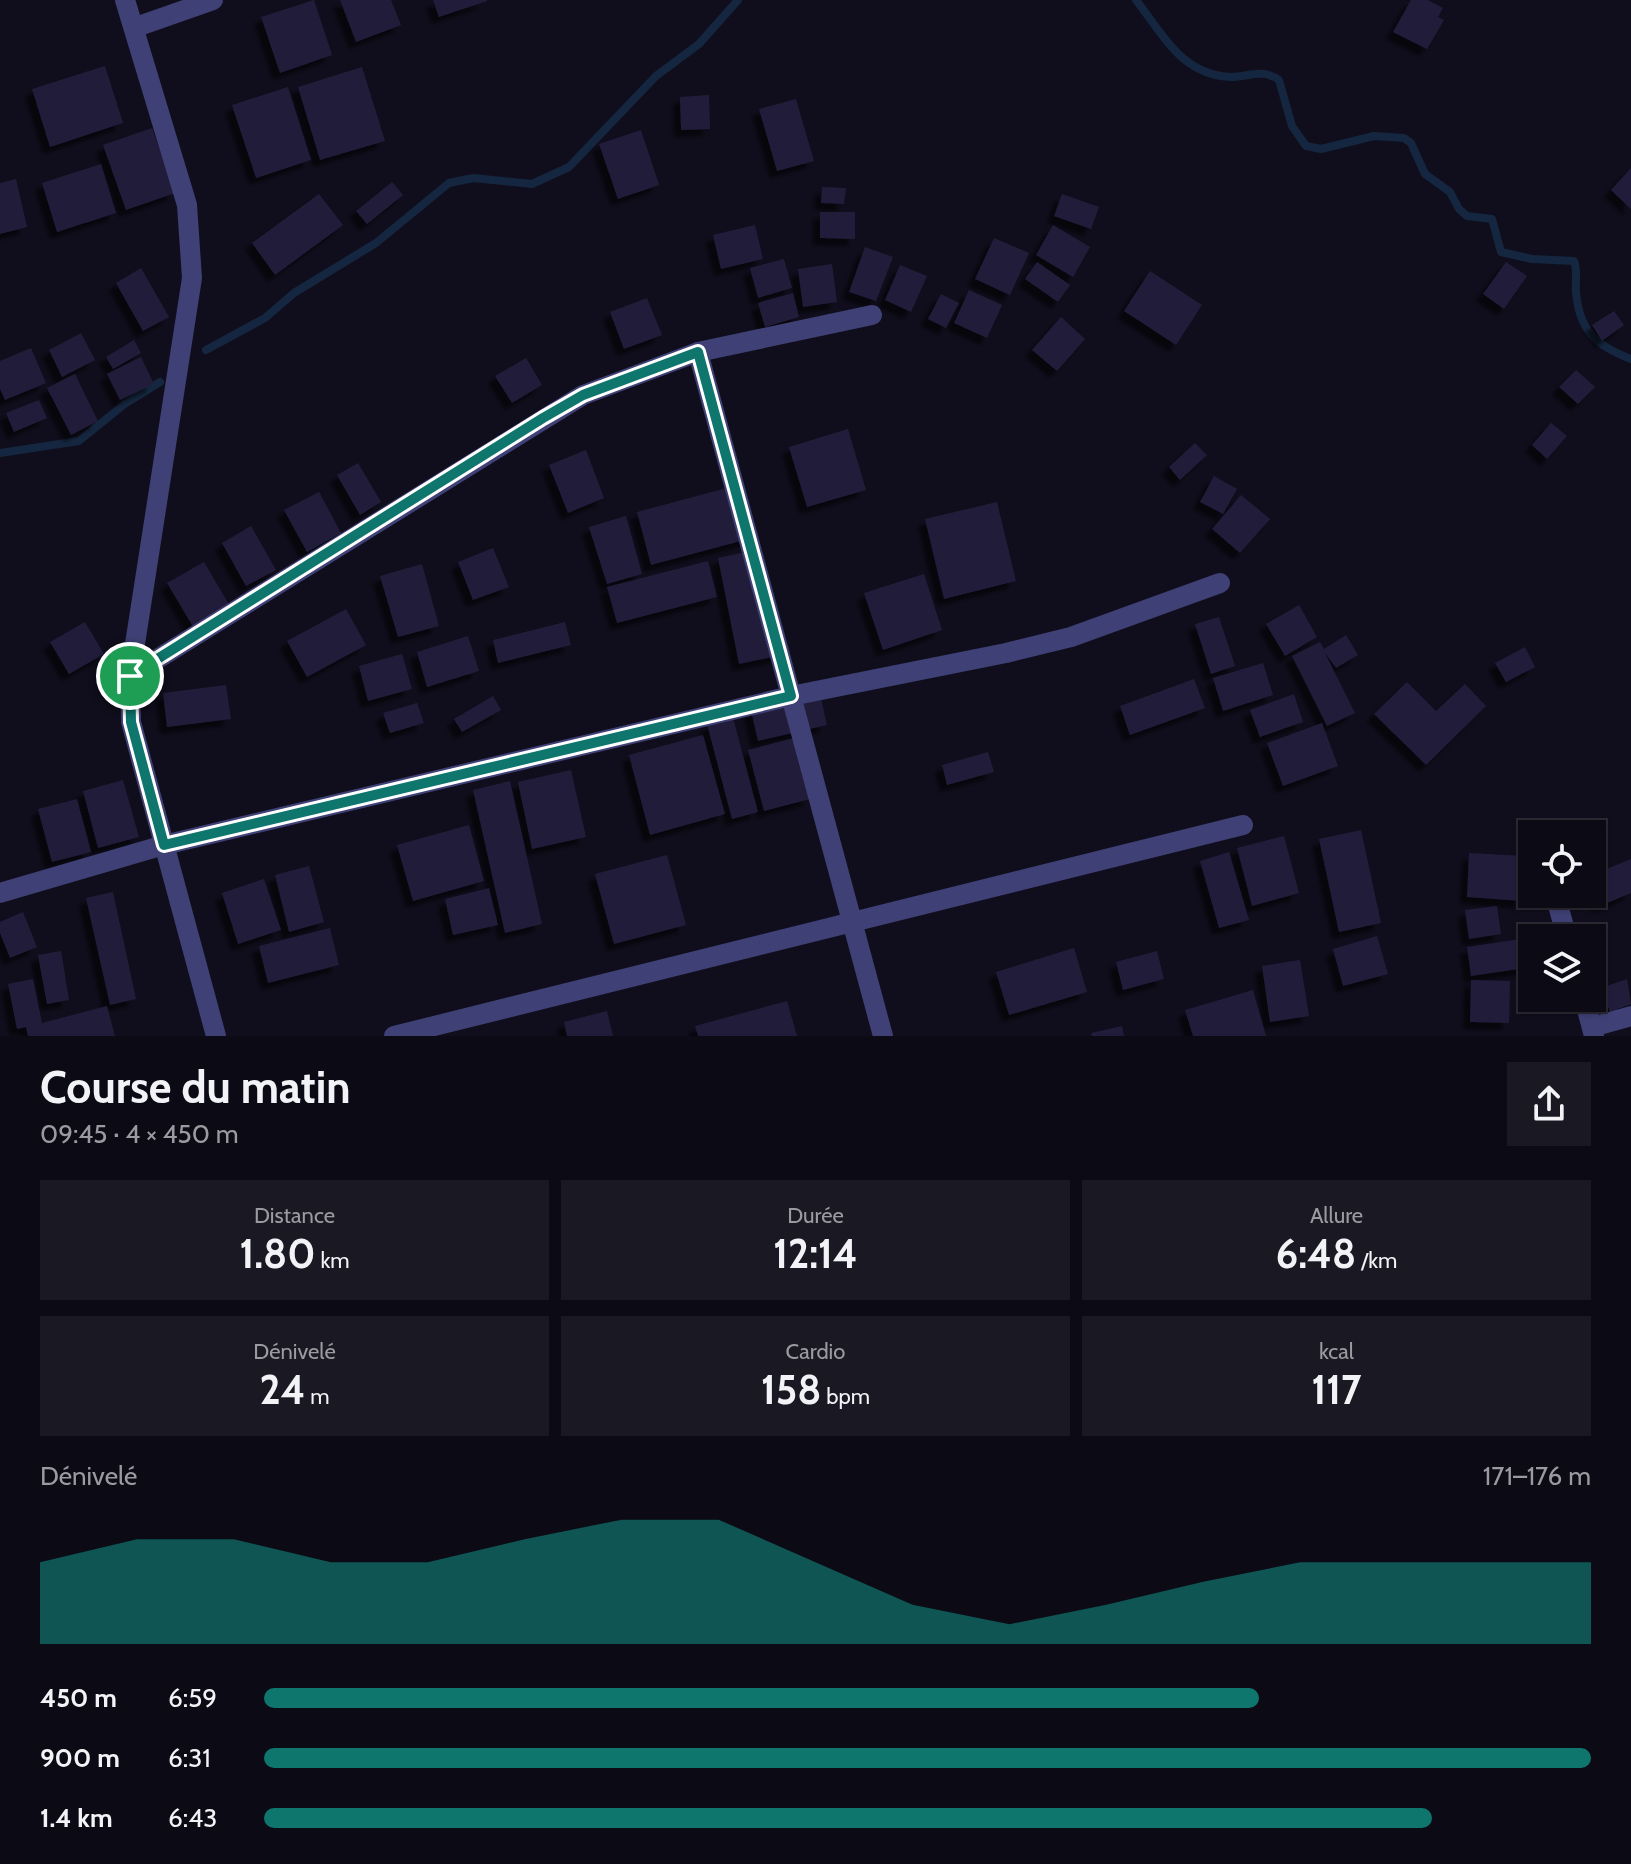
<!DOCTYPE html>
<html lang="fr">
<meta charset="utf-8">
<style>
:root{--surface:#0c0a15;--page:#1a1822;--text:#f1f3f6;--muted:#9a9aa0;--line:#2c2b34;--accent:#0f766e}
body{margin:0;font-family:Cabin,sans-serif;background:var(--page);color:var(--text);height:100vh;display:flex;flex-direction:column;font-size:30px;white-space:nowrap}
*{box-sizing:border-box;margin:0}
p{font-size:26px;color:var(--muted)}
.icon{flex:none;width:44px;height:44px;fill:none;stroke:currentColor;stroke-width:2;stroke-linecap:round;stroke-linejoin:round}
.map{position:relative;height:1036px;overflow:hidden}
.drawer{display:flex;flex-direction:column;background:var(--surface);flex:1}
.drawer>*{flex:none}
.buttons{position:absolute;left:1518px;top:820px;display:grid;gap:16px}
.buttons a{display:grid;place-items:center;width:88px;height:88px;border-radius:0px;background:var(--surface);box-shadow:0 2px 6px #0004,0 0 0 2px var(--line);font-size:40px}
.pin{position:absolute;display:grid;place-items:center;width:68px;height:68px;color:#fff;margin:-34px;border:4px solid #fff;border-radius:50%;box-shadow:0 2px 8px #0007}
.round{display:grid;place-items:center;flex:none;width:84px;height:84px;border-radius:0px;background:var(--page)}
.headline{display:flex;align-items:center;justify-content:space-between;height:136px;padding:0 40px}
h1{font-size:44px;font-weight:700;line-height:60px}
.stats{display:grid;grid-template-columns:repeat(3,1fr);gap:12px;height:136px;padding:8px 40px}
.stats div{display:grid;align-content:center;border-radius:0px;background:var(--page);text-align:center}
.stats b{font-size:40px;font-weight:700}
.stats small{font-size:22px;font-weight:400}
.stats p{font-size:22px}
.chart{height:224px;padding:16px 40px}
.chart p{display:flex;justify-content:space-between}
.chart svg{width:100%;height:144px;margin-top:8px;fill:var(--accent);opacity:.7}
ul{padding:0 40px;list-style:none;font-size:26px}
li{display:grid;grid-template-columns:128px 96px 1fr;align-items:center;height:60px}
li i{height:20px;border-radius:10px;background:var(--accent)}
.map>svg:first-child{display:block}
</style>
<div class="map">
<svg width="1631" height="1036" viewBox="0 0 1631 1036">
<defs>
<filter id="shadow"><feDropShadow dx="-7" dy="7" stdDeviation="2" flood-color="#0009"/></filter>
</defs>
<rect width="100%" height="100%" fill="#100e1c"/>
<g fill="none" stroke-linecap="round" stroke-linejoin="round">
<g stroke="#152740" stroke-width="8">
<path d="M1136 0C1163 34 1181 75 1231 77 1249 77 1262 68 1279 80L1292 126 1306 146 1321 149 1374 136 1404 138 1411 143 1425 174 1450 192 1459 209 1467 216 1492 219 1501 252 1532 259 1574 261C1578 271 1575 281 1576 292 1579 330 1596 346 1631 359"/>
<polyline points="206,350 265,318 294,293 376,243 449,183 473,178 532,184 569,167 656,76 699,44 738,0"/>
<polyline points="0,453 79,441 126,403 160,382"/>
</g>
</g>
<g fill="#211d3a" filter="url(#shadow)">
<polygon points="314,0 332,55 280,73 261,17"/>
<polygon points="340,0 391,0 401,25 356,42"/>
<polygon points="433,0 487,0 487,1 439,17"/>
<polygon points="1411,0 1428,0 1443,8 1438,17 1444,20 1427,49 1393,32"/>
<polygon points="105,66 123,123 50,147 32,89"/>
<polygon points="362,67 385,141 320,160 298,87"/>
<polygon points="288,87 311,160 256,178 232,105"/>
<polygon points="709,95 710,129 681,130 680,97"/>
<polygon points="796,99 814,161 777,171 759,109"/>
<polygon points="152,128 175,193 126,210 103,145"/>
<polygon points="641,130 659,185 618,199 599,144"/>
<polygon points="101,164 116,213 57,232 42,183"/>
<polygon points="1631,168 1631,209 1611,190"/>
<polygon points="16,179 27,227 0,234 0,183"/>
<polygon points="392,182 403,195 367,224 356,211"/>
<polygon points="822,187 846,188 844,204 821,203"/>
<polygon points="319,194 343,225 275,275 252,243"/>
<polygon points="1062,194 1099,207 1091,229 1054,216"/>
<polygon points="820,212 855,212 855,239 820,238"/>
<polygon points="755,225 763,259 721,269 713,235"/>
<polygon points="1053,225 1090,247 1073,277 1036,255"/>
<polygon points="994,238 1029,253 1010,295 975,279"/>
<polygon points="865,247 893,257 876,301 849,292"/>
<polygon points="784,259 792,288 758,298 750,268"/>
<polygon points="1037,262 1070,285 1058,302 1025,279"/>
<polygon points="1506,262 1527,276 1504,309 1483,294"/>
<polygon points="832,264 837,302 803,307 798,269"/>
<polygon points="900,265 927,276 911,312 885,300"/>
<polygon points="141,268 169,317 143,331 116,283"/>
<polygon points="1150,271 1202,305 1176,345 1124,311"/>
<polygon points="969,290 1002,305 987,338 954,323"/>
<polygon points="793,293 799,317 765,327 758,303"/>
<polygon points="941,294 959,303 946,328 928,319"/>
<polygon points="647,298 662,335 624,349 610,312"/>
<polygon points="1614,311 1624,325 1602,341 1592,325"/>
<polygon points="1061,317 1085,339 1057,371 1032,350"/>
<polygon points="81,333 95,360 62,377 49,350"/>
<polygon points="134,340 141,353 113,369 106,357"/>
<polygon points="31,348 46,383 5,400 0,389 0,361"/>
<polygon points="141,357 154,384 120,400 107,374"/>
<polygon points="526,358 542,385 512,403 495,376"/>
<polygon points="1576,370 1595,387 1578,404 1559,387"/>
<polygon points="75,374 98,421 71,435 47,388"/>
<polygon points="39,400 47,418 14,432 6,413"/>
<polygon points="1551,423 1567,436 1547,459 1532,445"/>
<polygon points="848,429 866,490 807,507 789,447"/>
<polygon points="1195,443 1207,455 1180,480 1169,467"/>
<polygon points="586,450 604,498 568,513 549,465"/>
<polygon points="358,463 381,502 360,515 337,475"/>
<polygon points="1214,476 1237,489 1223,514 1200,502"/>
<polygon points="738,485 752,538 651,565 637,512"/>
<polygon points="319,492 341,533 307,552 284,510"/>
<polygon points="1241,495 1270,519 1240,553 1212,529"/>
<polygon points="997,502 1016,581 944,599 925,519"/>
<polygon points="626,516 642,574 607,584 589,527"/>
<polygon points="251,526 276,570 246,586 222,543"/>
<polygon points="493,548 509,587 473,600 458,562"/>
<polygon points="760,549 782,655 739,664 718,558"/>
<polygon points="708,561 717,597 617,623 607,587"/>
<polygon points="204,562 231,608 195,630 167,583"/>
<polygon points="422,564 439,626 398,637 380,576"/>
<polygon points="924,574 942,630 883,650 864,593"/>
<polygon points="1299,605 1317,637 1285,656 1266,624"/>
<polygon points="346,609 366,645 307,677 287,641"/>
<polygon points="1219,617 1235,666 1211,674 1195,624"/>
<polygon points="85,622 104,654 69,674 50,642"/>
<polygon points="565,622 571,645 498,663 493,640"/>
<polygon points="1346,635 1358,655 1336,668 1325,653 1355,713 1327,726 1292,656 1320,642 1324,649"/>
<polygon points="468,636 479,671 427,687 417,652"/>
<polygon points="1525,647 1535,667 1506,682 1495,663"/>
<polygon points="402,654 412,689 368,701 359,666"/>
<polygon points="1263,663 1273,695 1223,711 1213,678"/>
<polygon points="1194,679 1205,708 1130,735 1120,706"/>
<polygon points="1407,682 1436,711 1465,684 1486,706 1426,765 1374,714"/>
<polygon points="226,685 231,719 167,727 163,693"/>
<polygon points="819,690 827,725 758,741 750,706"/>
<polygon points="1294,694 1303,722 1260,737 1250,710"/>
<polygon points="493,696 501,710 462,732 454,719"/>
<polygon points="417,703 424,723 390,733 383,713"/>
<polygon points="733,718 758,812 732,819 707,724"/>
<polygon points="1322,723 1338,766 1283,786 1267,743"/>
<polygon points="703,735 725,814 650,835 629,755"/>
<polygon points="794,738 810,799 764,811 748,750"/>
<polygon points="988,752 994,772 947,785 942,765"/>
<polygon points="571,770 586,837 532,849 518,782"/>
<polygon points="123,780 139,837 98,848 83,791"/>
<polygon points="510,781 542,924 505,933 473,790"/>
<polygon points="77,799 91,852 52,862 38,809"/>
<polygon points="469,825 484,881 413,901 397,845"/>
<polygon points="1361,830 1381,923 1339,932 1319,839"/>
<polygon points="1284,836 1299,893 1252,906 1237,848"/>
<polygon points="1229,852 1249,920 1219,928 1200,861"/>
<polygon points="1469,853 1525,856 1522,901 1467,897"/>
<polygon points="667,855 686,925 614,944 595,874"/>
<polygon points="1631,859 1631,893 1600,906 1592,888 1592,875"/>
<polygon points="309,866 324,922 289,932 275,875"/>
<polygon points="264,879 281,930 238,944 222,893"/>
<polygon points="489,888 498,925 453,935 445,899"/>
<polygon points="113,892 136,999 110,1005 86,898"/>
<polygon points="1497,906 1501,934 1469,939 1465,910"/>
<polygon points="23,912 37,947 10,958 0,933 0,922"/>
<polygon points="330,928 339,965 268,983 259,946"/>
<polygon points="1377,936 1388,974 1343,986 1333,949"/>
<polygon points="1528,938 1532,967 1471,976 1467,947"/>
<polygon points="1074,948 1087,992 1009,1015 996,972"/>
<polygon points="61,951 69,1000 47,1004 38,955"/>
<polygon points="1157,951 1164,979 1123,990 1116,962"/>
<polygon points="1300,960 1309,1016 1270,1022 1262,966"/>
<polygon points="33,979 42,1023 107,1006 115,1036 28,1036 26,1027 17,1029 8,984"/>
<polygon points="1627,979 1631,1004 1610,1012 1601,988"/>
<polygon points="1471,980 1510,981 1509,1023 1470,1022"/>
<polygon points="1253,990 1266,1036 1193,1036 1185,1010"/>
<polygon points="787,1001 797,1036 698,1036 695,1026"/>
<polygon points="607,1011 613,1036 567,1036 564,1022"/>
<polygon points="1122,1026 1124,1036 1092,1036 1091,1033"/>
</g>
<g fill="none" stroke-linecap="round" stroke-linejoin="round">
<g stroke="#3f4075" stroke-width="20">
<polyline points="125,0 187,205 192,278 130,676"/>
<polyline points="136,27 213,0"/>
<polyline points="698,352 883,1036"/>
<polyline points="0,893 164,845 791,696 1006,653 1071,637 1220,583"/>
<polyline points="1555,894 1567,938"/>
<polyline points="1584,998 1594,1036"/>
<polyline points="1592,1027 1631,1016"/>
<polyline points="216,1036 131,722 130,676 583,395 698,352 872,315"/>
<polyline points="394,1036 1243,825"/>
</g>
</g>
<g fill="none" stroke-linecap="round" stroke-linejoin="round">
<g stroke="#fff" stroke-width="16">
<polygon id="route" points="698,352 791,696 164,845 131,722 130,676 543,418 583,395"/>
</g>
<use href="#route" stroke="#0f766e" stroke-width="10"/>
</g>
</svg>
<div class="buttons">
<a><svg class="icon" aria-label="locate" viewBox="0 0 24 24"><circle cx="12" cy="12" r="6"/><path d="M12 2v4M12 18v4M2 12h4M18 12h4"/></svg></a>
<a><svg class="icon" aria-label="layers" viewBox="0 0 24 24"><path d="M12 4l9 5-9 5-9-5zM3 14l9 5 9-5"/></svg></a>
</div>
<div class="pin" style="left:130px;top:676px;background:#1e9e55"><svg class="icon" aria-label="arrive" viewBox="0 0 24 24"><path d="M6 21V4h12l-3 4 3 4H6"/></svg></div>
</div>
<section class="drawer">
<div class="headline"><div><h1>Course du matin</h1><p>09:45 · 4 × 450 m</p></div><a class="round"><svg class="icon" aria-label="share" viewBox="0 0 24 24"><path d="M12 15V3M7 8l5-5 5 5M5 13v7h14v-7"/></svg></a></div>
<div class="stats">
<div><p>Distance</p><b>1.80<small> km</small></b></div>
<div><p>Durée</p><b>12:14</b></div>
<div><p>Allure</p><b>6:48<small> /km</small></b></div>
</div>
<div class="stats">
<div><p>Dénivelé</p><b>24<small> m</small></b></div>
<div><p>Cardio</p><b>158<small> bpm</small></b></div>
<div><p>kcal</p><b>117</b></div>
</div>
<div class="chart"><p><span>Dénivelé</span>171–176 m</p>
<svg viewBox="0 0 160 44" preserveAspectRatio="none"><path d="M0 44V19L10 12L20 12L30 19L40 19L50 12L60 6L70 6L80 19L90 32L100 38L110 32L120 25L130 19L140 19L150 19L160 19V44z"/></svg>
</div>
<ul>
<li><b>450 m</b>6:59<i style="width:75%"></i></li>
<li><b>900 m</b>6:31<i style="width:100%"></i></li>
<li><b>1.4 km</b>6:43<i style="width:88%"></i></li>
</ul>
</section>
